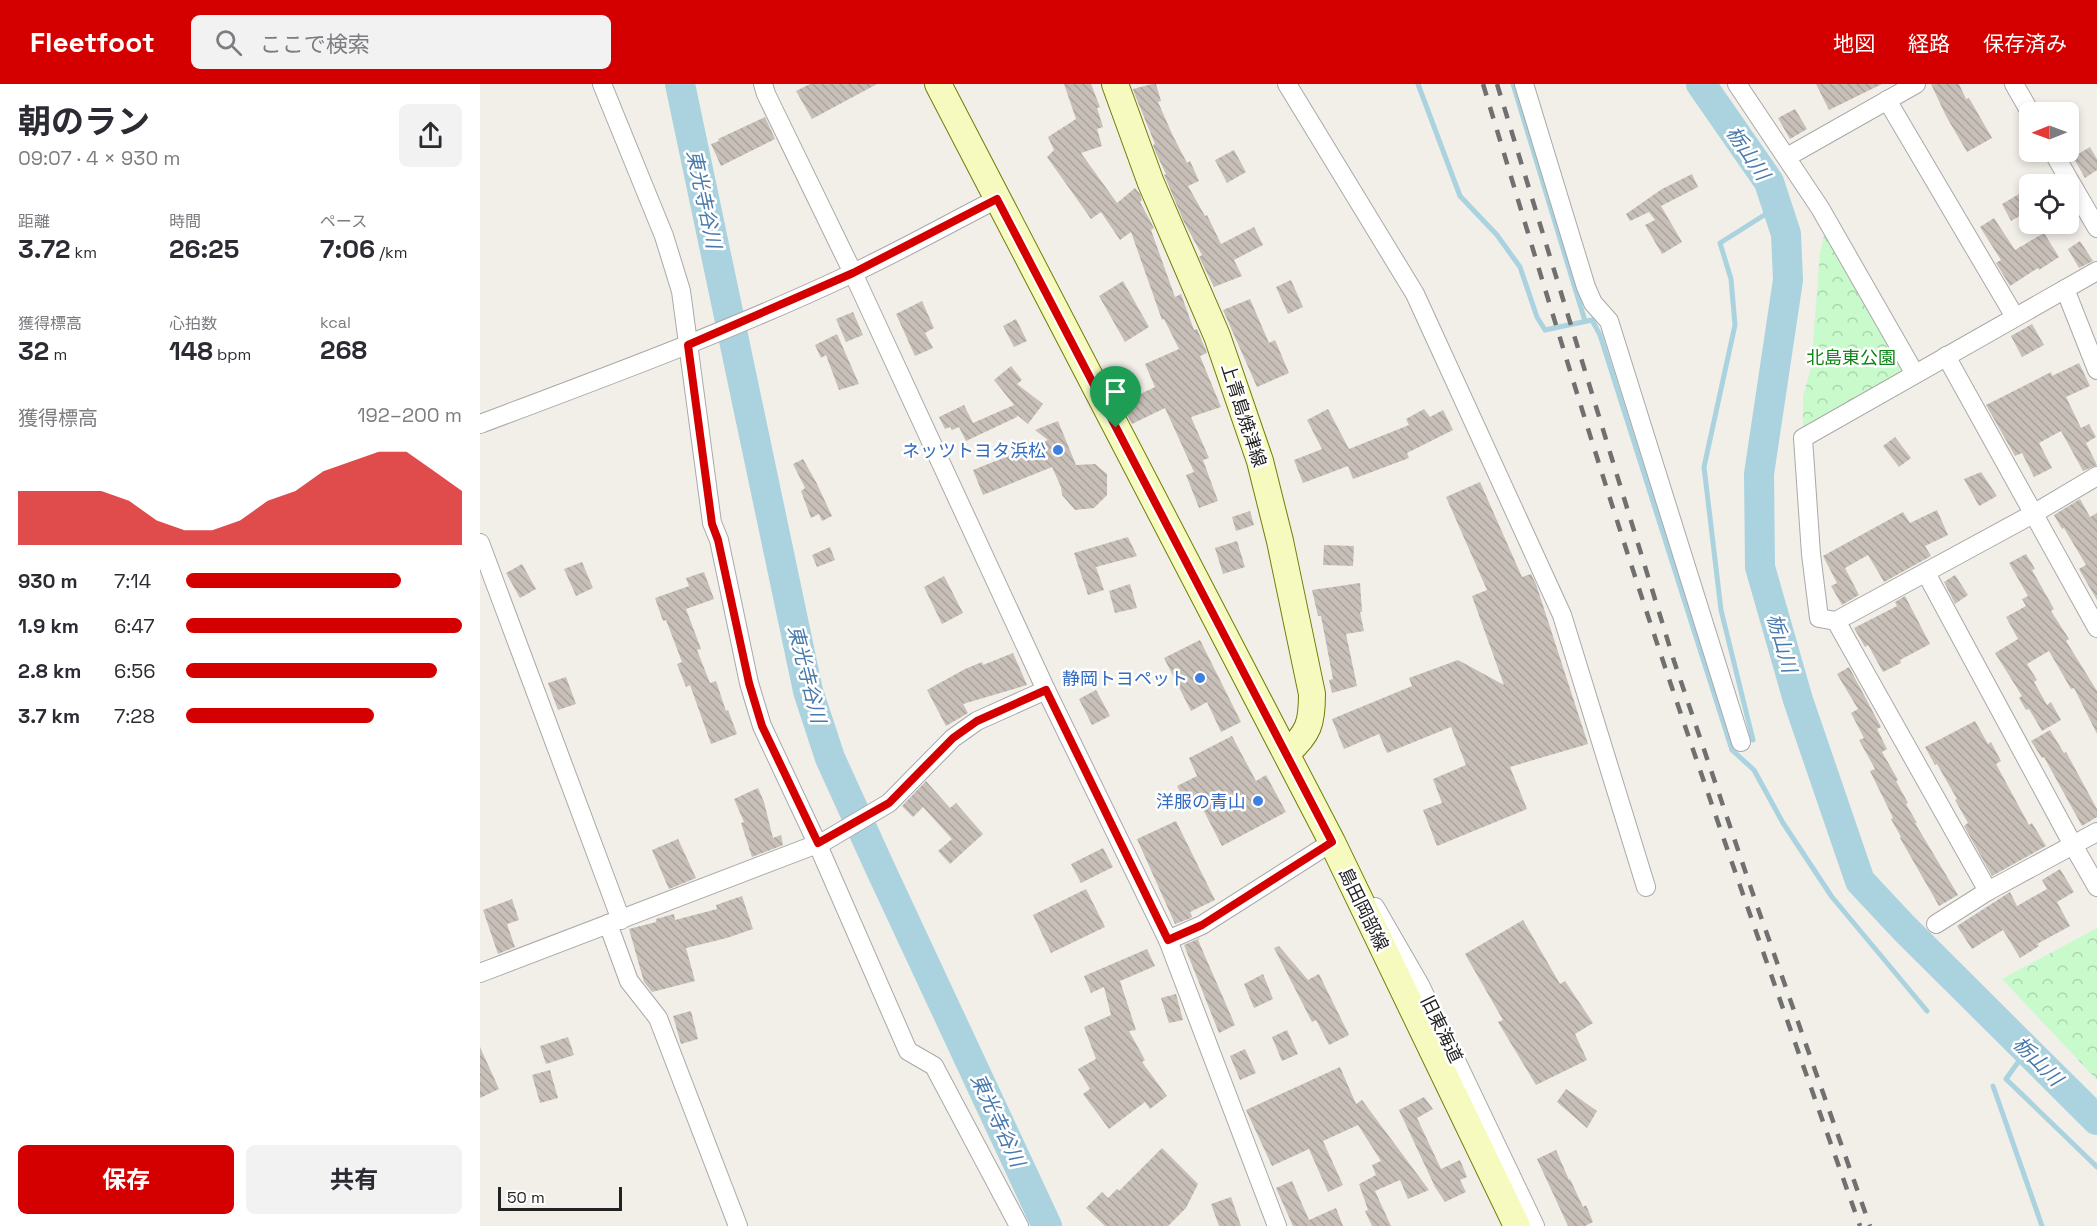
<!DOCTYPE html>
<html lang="ja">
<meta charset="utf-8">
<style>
:root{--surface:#fff;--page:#f2f2f3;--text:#2b2b33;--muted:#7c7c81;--accent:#d40000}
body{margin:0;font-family:"Space Grotesk","Noto Sans JP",sans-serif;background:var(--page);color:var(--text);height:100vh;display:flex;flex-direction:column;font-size:22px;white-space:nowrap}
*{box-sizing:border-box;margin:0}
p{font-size:20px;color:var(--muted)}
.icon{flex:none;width:33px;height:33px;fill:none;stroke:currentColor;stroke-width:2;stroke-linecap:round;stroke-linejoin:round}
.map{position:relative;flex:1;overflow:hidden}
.sheet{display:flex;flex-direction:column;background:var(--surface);width:480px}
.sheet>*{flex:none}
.needle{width:39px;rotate:269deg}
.buttons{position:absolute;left:1539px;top:18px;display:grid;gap:12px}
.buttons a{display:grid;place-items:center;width:60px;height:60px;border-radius:9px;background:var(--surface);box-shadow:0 3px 9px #0003;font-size:30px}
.scale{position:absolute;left:18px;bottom:15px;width:124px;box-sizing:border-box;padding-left:6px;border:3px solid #222;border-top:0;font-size:16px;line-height:21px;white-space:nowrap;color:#222;-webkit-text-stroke:4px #fff;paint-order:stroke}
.pin{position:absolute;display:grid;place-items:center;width:51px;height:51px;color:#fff;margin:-62px -26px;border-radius:50% 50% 50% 0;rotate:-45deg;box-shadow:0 0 6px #0007}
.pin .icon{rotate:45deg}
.round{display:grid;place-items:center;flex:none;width:63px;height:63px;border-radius:9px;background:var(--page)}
.summary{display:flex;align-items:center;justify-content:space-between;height:102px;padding:0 18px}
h1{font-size:33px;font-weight:700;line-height:45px}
.figures{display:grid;grid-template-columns:repeat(3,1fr);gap:9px;height:102px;padding:6px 18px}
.figures div{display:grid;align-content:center}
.figures b{font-size:26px;font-weight:700}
.figures small{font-size:16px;font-weight:400}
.figures p{font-size:16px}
.chart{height:168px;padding:12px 18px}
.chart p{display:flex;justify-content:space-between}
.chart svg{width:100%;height:108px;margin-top:6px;fill:var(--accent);opacity:.7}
.primary-button{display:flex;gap:12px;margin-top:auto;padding:12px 18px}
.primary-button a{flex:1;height:69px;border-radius:9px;background:var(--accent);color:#fff;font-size:24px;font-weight:700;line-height:69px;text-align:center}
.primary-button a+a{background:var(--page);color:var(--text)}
ul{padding:0 18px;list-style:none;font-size:20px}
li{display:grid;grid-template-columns:96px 72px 1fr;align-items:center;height:45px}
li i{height:15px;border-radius:8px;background:var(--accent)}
header{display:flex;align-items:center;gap:36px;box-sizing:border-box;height:84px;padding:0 30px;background:var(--accent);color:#fff}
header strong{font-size:28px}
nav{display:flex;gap:33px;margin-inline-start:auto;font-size:21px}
.search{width:420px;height:54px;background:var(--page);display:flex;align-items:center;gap:15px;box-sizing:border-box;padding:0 21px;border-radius:9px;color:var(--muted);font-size:22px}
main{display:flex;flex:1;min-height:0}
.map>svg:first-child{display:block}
</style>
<header>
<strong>Fleetfoot</strong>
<div class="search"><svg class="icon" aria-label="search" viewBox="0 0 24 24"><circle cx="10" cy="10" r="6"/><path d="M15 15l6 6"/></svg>ここで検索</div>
<nav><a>地図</a><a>経路</a><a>保存済み</a></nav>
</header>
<main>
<section class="sheet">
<div class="summary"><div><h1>朝のラン</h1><p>09:07 · 4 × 930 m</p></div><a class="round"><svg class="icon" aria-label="share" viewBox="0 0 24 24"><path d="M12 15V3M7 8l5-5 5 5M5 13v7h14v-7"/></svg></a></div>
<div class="figures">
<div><p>距離</p><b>3.72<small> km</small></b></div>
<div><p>時間</p><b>26:25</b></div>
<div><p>ペース</p><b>7:06<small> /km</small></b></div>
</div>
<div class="figures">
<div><p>獲得標高</p><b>32<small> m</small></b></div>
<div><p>心拍数</p><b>148<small> bpm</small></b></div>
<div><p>kcal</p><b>268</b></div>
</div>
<div class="chart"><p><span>獲得標高</span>192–200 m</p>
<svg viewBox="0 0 160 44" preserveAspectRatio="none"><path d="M0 44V22L10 22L20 22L30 22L40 26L50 34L60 38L70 38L80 34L90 26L100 22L110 14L120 10L130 6L140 6L150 14L160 22V44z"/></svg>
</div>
<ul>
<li><b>930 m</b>7:14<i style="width:78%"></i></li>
<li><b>1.9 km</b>6:47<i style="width:100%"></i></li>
<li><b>2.8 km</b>6:56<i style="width:91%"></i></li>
<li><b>3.7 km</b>7:28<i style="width:68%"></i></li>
</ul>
<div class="primary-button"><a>保存</a><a>共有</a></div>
</section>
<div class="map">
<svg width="1617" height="1142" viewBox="0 0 1617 1142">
<defs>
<pattern id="park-crowns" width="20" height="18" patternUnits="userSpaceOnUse" patternTransform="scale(1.5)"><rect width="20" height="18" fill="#c8facc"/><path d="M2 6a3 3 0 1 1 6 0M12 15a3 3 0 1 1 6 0" fill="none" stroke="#acd6af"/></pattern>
<pattern id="building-back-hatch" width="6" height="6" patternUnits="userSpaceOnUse" patternTransform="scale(1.5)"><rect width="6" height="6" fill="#c7bfb8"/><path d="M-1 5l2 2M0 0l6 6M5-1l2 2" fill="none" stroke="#aba49e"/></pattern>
</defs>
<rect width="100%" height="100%" fill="#f2efe9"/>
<g fill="url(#park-crowns)">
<polygon points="1344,151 1422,283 1420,291 1330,344 1323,342 1323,312 1331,284 1340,169"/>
<polygon points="1617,844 1617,996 1522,895"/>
</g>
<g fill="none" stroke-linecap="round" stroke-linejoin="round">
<g stroke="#aad3df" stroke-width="5">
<polyline points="938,0 980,112 1017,151 1040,183 1057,233 1065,246 1112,236 1120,251 1252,666 1274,686 1303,739 1352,813 1447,927"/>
<polyline points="1033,0 1105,237"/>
<polyline points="1273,656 1241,526 1224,383 1255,241 1251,195 1240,159 1297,123"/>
<polyline points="1546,967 1526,995 1617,1083"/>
<polyline points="1513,1002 1562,1142"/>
</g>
<g stroke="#aad3df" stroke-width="30">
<polyline points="200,0 328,607 350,674 400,784 567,1142"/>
<polyline points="1221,0 1289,98 1306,150 1308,196 1279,390 1280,483 1318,616 1380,797 1424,844 1617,1036"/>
</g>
</g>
<g fill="url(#building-back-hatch)">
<polygon points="330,0 397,0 332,35 316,7"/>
<polygon points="584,0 611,0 620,23 617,24 623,43 617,45 622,62 601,69 637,119 655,104 660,110 662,116 660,118 674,144 671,146 695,213 701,210 714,246 717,245 727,269 720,272 741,323 711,333 729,374 723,376 738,417 719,424 706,391 714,388 685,324 652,340 641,319 675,303 665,280 699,265 684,235 682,236 651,148 640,156 621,128 611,135 567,73 574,66 568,53 596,35"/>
<polygon points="672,0 676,0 681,17 678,18 693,52 707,79 710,77 719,97 708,102 725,132 727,131 741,160 774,143 783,161 754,176 762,192 734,203 719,173 722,171 704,138 685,93 684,91 686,90 676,69 673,61 675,60 655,11 653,5"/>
<polygon points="1336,0 1402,0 1349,26"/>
<polygon points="1451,0 1479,0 1486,15 1489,14 1512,54 1487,68 1466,32"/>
<polygon points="1315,25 1327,45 1310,55 1298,34"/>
<polygon points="285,33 295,55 241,82 231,60 239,57 238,55"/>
<polygon points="1610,63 1617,75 1617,86 1605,94 1593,73"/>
<polygon points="754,66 766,88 747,99 735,76"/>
<polygon points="1212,90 1218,103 1181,122 1202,158 1182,170 1165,141 1175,136 1169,128 1150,137 1146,130 1182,105"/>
<polygon points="1539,110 1548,127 1531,137 1522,120"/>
<polygon points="1514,134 1535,166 1564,149 1579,173 1559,186 1558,184 1530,202 1516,179 1521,176 1500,143"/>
<polygon points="1600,157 1613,177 1599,184 1588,165"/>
<polygon points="811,196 823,223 808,230 796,203"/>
<polygon points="643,197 669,243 645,258 619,212"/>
<polygon points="770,215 789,259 795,256 809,289 777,303 743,226"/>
<polygon points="442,217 454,244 445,249 453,264 435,272 416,230"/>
<polygon points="373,228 383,251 366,258 356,235"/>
<polygon points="536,235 547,257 534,263 523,242"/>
<polygon points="1552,240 1564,261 1542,273 1531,252"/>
<polygon points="357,250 379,300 359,306 346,271 341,274 335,261"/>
<polygon points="1599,279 1610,302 1586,313 1601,344 1609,340 1616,353 1606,359 1617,381 1603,387 1581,347 1559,359 1572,384 1554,393 1542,369 1535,372 1506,321 1571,288 1572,292"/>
<polygon points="531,282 542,296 537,300 563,320 548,340 537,331 537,333 486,357 479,343 472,346 470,343 465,345 459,333 484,321 493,339 534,321 514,296"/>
<polygon points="848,325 869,365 929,341 926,335 944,325 950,333 963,326 973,346 927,369 929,374 873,395 868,382 823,399 814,376 842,365 827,336"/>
<polygon points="578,337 596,381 615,380 627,390 627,411 614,424 595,426 582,411 581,403 572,383 503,411 493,386 568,356 555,346"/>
<polygon points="1415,353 1431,374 1419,383 1403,362"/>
<polygon points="323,375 336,398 352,432 342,437 339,430 331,434 321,407 325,404 313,380"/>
<polygon points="1501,388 1517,412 1499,422 1484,395"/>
<polygon points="1000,398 1042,493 1051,490 1056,500 1108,660 1030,683 1047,725 957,762 943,726 962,719 953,695 986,681 971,643 907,669 899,650 864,665 852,635 932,602 929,594 978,576 1024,601 992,512 1007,506 966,413"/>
<polygon points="1600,415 1610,433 1617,429 1617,516 1599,485 1606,481 1584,444 1582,445 1574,431"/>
<polygon points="1457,426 1468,451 1445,462 1451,472 1404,498 1388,471 1365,484 1379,511 1362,521 1351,502 1357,499 1343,472 1423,428 1430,439"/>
<polygon points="770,427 774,441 756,447 752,433"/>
<polygon points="648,453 657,472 616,483 624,506 608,511 594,469"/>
<polygon points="757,457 765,483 743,490 735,464"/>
<polygon points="844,461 874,462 873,482 843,481"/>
<polygon points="350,463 355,476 337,483 332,471"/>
<polygon points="1546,470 1555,485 1552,486 1574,525 1571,527 1589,555 1586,557 1617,607 1617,650 1594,604 1591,605 1569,567 1547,580 1557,596 1554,598 1567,621 1571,618 1581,636 1562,647 1549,625 1546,626 1539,614 1542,612 1515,569 1538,555 1526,533 1546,522 1542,515 1548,512 1529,479"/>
<polygon points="102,478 113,504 96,512 84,485"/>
<polygon points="42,480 56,505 40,514 26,489"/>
<polygon points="224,488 234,515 206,525 221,565 217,566 230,599 236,597 246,627 248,626 257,650 231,660 210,601 206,603 197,580 202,578 186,536 183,537 175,514 209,502 206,494"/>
<polygon points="1475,491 1488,511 1475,520 1464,498"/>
<polygon points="464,492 483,529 462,540 444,503"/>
<polygon points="880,499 882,528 880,528 884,547 866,550 877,602 852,609 849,596 853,595 841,532 838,532 832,506"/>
<polygon points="650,500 657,524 635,529 629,507"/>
<polygon points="1425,512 1450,560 1420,576 1421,579 1403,588 1388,561 1385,563 1374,544 1417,522 1415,518"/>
<polygon points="720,556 761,638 741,648 727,618 711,627 684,574"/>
<polygon points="533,569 547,601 483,620 488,629 466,642 447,606 485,585 502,578 503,581"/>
<polygon points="1369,583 1401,643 1397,645 1407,665 1402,668 1418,696 1416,697 1428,719 1426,720 1437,739 1435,739 1478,811 1459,822 1420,754 1421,753 1411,735 1413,734 1390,687 1395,685 1379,656 1384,654 1371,629 1378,625 1357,590"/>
<polygon points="86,593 96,620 78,626 68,599"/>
<polygon points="616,606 630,632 612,641 599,615"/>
<polygon points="1495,637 1508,660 1511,658 1521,677 1516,680 1549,741 1552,739 1566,762 1512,792 1484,742 1488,739 1475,716 1477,715 1457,680 1455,681 1445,663"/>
<polygon points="1570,646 1584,669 1586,668 1617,725 1617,733 1602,742 1564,673 1562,674 1551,657"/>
<polygon points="752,652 776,697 786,691 806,728 742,762 716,712 705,718 697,702 717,692 709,674"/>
<polygon points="446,697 470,724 476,719 503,750 470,780 458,767 472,755 443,723 433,733 422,722"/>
<polygon points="278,704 284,718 293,754 301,751 303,761 272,773 261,739 264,738 254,715"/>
<polygon points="696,737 735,816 710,828 712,832 711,834 695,840 657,755"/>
<polygon points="198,755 216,794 189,805 172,766"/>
<polygon points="623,764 633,783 601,799 591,780"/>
<polygon points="1580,785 1594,808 1577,818 1590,842 1557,860 1559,862 1540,874 1523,846 1492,865 1477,842 1530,808 1537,822 1567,805 1562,796"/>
<polygon points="606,805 625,843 571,869 553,831"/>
<polygon points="262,812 273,845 247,854 206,864 215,897 172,908 164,898 149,845 176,838 176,835 194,830 195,836 237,825 236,821"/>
<polygon points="32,815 39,836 27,840 35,863 18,870 3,826"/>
<polygon points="1043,836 1080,900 1085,897 1113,939 1095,950 1107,976 1056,1001 1018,938 1023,936 985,870"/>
<polygon points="720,854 718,856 755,941 739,949 704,861"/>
<polygon points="799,862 828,896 839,890 869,951 849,961 836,936 832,938 794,864"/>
<polygon points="667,865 675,882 640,897 656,946 649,947 665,976 662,978 687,1012 670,1025 665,1018 629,1045 603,1010 610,1005 598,985 616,975 604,943 631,931 624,903 611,909 604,892"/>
<polygon points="783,890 793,915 774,924 764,900"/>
<polygon points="696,910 703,936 689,939 681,914"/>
<polygon points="211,927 218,955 201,960 193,932"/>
<polygon points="807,946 818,970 802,977 792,953"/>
<polygon points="88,953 94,971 66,980 60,962"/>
<polygon points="0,963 19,1005 0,1014"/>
<polygon points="765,965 776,989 760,996 750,972"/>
<polygon points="860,983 876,1020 882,1016 949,1106 928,1115 920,1096 895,1107 911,1142 892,1142 885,1127 888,1126 879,1100 896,1091 892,1081 901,1077 878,1041 843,1057 863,1101 848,1108 829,1065 792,1082 766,1026"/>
<polygon points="70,986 78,1014 60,1019 52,991"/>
<polygon points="1086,1005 1117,1027 1107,1044 1077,1018"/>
<polygon points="944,1013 953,1025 937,1034 961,1085 980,1076 987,1093 980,1096 986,1108 965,1118 955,1103 919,1026"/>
<polygon points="682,1064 718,1100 706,1124 688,1142 625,1142 606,1124 622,1108 628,1114 637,1105 639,1107"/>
<polygon points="1076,1066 1089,1096 1090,1095 1103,1123 1106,1121 1113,1138 1105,1142 1088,1142 1057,1075"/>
<polygon points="812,1097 829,1136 856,1124 863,1142 813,1142 796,1104"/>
<polygon points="751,1113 761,1142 739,1142 731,1120"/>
</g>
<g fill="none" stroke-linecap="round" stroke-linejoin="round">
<g stroke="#a9a9a9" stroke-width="20">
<g id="street">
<polyline points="122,0 184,152 201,207 232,439 239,456 269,599 282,642 337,759 428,967 454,982 539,1142"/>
<polyline points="283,0 286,10 373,189 566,606 688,856 797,1142"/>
<polyline points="807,0 935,210 1082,531 1166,803"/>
<polyline points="1044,0 1106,203 1113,219 1129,237 1261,658"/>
<polyline points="1257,0 1340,124 1435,290"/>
<polyline points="1534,0 1550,28"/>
<polyline points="1407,16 1535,233"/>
<polyline points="1573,68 1617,144"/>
<polyline points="1307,73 1436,0"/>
<polyline points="1617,187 1323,354 1331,470 1339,534 1356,537 1553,430 1617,392"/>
<polyline points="1585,205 1617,286"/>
<polyline points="1466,272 1617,544"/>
<path d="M0 340C125 293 250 247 371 190 420 167 468 140 517 115"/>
<polyline points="0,459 141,836"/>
<polyline points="1446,489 1593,761 1617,803"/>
<polyline points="1356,537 1508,807 1617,748"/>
<polyline points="895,823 940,901 1055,1142"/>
<polyline points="128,840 149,897 178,934 258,1142"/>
<polyline points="1456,840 1508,807"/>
<polyline points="688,856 722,841 852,758 858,767"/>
<polyline points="0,889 345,757 409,719 473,654 497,637 566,606"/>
</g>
</g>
<g stroke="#707d05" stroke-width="28">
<g id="secondary">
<polyline points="458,0 852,758 1037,1142"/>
<path d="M635 0 671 99 737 252 780 377 800 457 832 610C832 639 829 649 807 669"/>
</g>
</g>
<use href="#street" stroke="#fff" stroke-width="18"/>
<use href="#secondary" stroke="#f7fabf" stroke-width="26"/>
<g stroke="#707070" stroke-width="4.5" stroke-dasharray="12 12" stroke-linecap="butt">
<path d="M1003 0C1062 195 1120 390 1185 583 1248 770 1314 956 1380 1142"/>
<polyline points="1017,0 1194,577 1275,816 1390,1142"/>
</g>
</g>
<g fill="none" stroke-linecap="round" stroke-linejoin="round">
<g stroke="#fff" stroke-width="12">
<polygon id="route" points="517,115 852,758 722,841 688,856 566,606 497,637 473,654 409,719 338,759 282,642 269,599 238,456 232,440 208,261 373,189"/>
</g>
<use href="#route" stroke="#d40000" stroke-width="8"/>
</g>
<g fill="#3f7fe0" stroke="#fff" stroke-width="2">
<circle cx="578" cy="366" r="6"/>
<circle cx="720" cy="594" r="6"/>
<circle cx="778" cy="717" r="6"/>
</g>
<g text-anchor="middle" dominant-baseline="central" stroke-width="5" stroke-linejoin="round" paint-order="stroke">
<g font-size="18" fill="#0c8416" stroke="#fff">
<text x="1371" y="273">北島東公園</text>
</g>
<g font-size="18" fill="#222" stroke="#fff">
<text transform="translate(764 331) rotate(72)">上青島焼津線</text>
<text transform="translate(884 825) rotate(64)">島田岡部線</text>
<text transform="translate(962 945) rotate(64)">旧東海道</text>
</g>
<g font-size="18" fill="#366cbe" stroke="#fff" text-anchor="end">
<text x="566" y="366">ネッツトヨタ浜松</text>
<text x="708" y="594">静岡トヨペット</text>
<text x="766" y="717">洋服の青山</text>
</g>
<g font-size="20" font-style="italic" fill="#4a7aab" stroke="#fff">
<text transform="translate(1268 69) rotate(56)">栃山川</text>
<text transform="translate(224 115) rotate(78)">東光寺谷川</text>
<text transform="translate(1302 559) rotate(74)">栃山川</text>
<text transform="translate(327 590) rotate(76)">東光寺谷川</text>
<text transform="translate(1558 977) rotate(45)">栃山川</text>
<text transform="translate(518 1036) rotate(65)">東光寺谷川</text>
</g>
</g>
</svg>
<div class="buttons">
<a><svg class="needle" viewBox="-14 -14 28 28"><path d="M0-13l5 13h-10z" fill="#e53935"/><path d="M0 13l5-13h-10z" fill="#7c7c81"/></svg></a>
<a><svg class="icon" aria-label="locate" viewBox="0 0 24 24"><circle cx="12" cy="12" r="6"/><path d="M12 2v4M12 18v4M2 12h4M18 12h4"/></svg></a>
</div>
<div class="scale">50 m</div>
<div class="pin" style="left:636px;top:344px;background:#1e9e55"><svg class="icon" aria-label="arrive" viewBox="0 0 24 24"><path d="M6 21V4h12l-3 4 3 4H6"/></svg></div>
</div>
</main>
